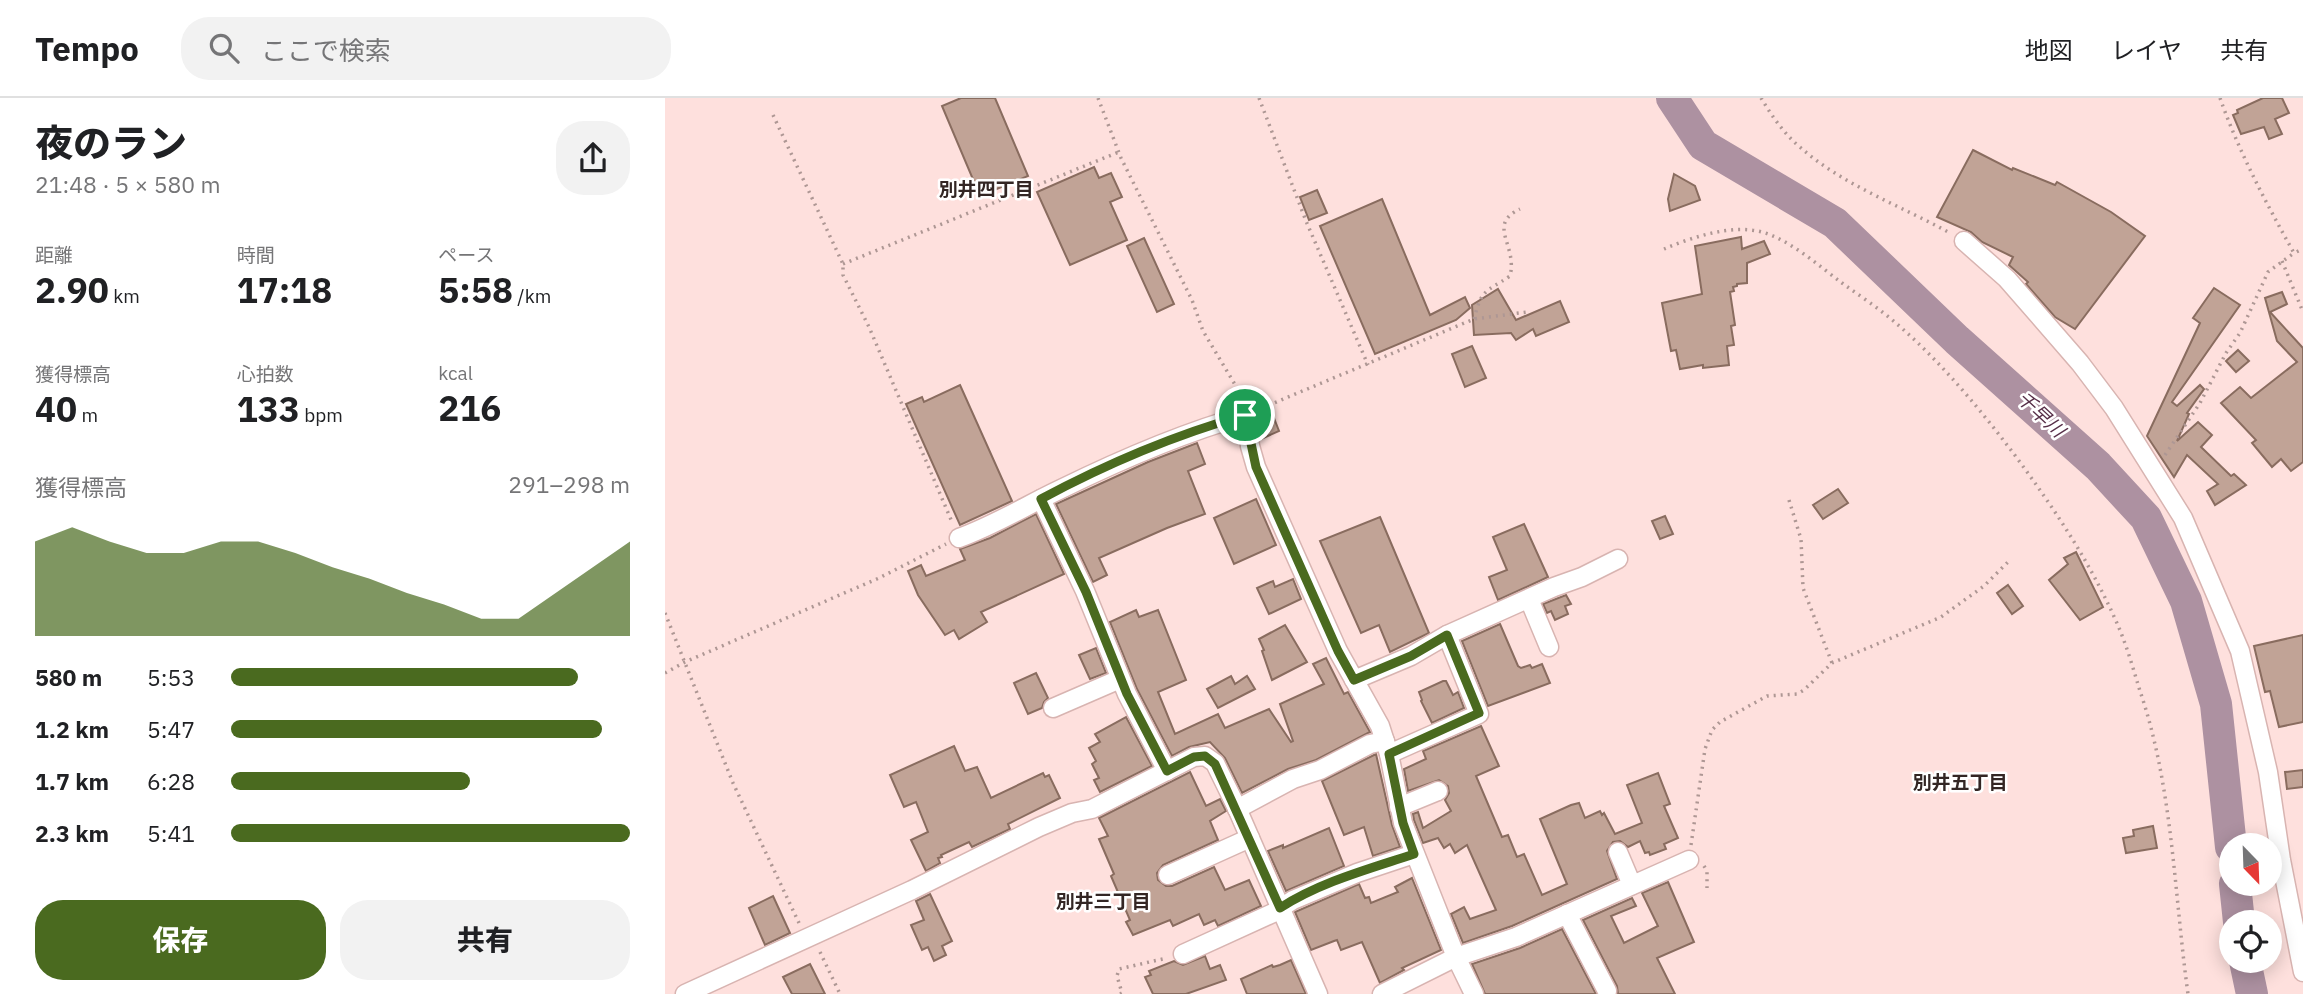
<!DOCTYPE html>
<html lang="ja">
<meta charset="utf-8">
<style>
:root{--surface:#fff;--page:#f2f2f2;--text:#202124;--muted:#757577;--line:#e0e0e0;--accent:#4a6a1f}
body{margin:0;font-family:"IBM Plex Sans","Noto Sans JP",sans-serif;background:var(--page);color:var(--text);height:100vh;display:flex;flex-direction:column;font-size:26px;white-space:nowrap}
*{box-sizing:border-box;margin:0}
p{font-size:23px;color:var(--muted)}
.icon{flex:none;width:38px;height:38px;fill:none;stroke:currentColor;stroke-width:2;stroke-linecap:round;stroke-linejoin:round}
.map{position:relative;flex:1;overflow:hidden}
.sheet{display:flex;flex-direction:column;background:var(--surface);width:665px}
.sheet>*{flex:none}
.needle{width:46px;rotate:157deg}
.controls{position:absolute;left:1554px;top:735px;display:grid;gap:14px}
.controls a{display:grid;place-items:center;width:63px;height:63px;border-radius:50%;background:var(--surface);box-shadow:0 4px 18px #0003;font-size:35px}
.pin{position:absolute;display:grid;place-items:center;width:60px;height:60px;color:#fff;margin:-30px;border:4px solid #fff;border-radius:50%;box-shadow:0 2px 7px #0007}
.round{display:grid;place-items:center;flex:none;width:74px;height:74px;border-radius:28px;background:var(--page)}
.overview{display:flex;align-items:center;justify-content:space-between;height:119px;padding:0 35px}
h1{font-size:38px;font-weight:800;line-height:52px}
.metrics{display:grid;grid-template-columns:repeat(3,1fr);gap:10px;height:119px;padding:7px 35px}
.metrics div{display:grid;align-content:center}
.metrics b{font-size:35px;font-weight:800}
.metrics small{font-size:19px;font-weight:400}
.metrics p{font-size:19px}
.chart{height:196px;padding:14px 35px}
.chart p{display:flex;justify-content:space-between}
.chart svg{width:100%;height:126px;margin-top:7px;fill:var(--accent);opacity:.7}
.primary-button{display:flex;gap:14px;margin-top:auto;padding:14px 35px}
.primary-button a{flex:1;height:80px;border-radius:28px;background:var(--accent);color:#fff;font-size:28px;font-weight:800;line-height:80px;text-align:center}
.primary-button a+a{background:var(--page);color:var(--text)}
ul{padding:0 35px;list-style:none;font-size:23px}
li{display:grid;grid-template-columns:112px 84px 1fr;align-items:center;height:52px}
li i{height:18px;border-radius:9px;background:var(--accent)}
header{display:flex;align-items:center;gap:42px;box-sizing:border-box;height:98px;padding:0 35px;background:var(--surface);border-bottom:2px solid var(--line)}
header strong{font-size:33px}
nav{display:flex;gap:38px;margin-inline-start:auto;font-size:24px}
.search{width:490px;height:63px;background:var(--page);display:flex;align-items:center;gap:18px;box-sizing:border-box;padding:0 24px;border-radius:28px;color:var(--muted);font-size:26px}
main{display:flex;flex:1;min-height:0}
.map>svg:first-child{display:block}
</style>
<header>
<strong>Tempo</strong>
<div class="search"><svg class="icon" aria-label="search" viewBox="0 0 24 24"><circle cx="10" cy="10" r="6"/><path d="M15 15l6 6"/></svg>ここで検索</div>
<nav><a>地図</a><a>レイヤ</a><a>共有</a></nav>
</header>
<main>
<section class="sheet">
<div class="overview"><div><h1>夜のラン</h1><p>21:48 · 5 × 580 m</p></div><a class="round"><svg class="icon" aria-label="share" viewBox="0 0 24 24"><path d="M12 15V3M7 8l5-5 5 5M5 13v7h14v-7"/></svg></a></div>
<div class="metrics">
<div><p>距離</p><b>2.90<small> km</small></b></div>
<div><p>時間</p><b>17:18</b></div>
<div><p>ペース</p><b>5:58<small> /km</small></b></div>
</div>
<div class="metrics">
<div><p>獲得標高</p><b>40<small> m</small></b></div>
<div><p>心拍数</p><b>133<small> bpm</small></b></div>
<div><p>kcal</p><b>216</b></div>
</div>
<div class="chart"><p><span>獲得標高</span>291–298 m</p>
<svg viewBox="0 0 160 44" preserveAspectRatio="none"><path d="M0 44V11L10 6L20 11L30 15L40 15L50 11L60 11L70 15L80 20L90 24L100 29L110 33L120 38L130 38L140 29L150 20L160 11V44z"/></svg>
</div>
<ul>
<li><b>580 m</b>5:53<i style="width:87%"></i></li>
<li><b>1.2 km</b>5:47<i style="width:93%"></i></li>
<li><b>1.7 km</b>6:28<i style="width:60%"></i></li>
<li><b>2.3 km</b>5:41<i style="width:100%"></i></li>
</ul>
<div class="primary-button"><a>保存</a><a>共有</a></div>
</section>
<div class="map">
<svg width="1638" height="896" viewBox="0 0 1638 896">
<rect width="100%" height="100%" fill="#fee0dd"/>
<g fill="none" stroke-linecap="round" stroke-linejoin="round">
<g stroke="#ad91a1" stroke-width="32">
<polyline points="1007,0 1038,47 1170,125 1292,242 1433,368 1481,420 1521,503 1551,606 1566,749"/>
<polyline points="1570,786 1574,824"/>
<polyline points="1580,863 1587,896"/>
</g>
</g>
<g fill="#c1a396" stroke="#896c5f" stroke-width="2">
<polygon points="296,0 330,0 363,78 315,98 277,8"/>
<polygon points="1598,0 1617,0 1624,15 1610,21 1617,36 1604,41 1599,29 1576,36 1568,17 1573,15 1572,12"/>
<polygon points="1308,52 1347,72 1348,70 1390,87 1392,84 1446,114 1480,138 1410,231 1390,219 1361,186 1363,184 1344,167 1348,159 1317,144 1306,134 1272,119"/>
<polygon points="429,69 434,80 446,75 457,99 445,104 462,142 405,167 372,94"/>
<polygon points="1009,76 1030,88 1035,102 1005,113 1003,101"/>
<polygon points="652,92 662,115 644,122 635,99"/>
<polygon points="717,101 765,217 800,199 805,210 791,222 710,256 655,128"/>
<polygon points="1076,139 1077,151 1099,143 1105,156 1082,165 1082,185 1072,186 1072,188 1068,189 1069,193 1065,194 1070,227 1066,228 1069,247 1062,248 1064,267 1038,270 1038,267 1015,271 1011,252 1006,253 997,205 1037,196 1030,148"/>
<polygon points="479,140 509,206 492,214 462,148"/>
<polygon points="1549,190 1575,207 1507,304 1512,308 1535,287 1539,291 1522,315 1524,316 1512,343 1533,324 1547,337 1536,349 1566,378 1569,376 1581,387 1550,407 1542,393 1553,386 1522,357 1509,379 1482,338 1535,225 1528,220"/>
<polygon points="833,191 851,222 895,203 904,224 871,238 868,231 851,242 846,235 809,237 807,207"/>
<polygon points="1617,194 1622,206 1605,214 1638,250 1638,364 1626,373 1616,361 1607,369 1587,345 1591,342 1556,305 1575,289 1586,300 1632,264 1612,243 1600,200"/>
<polygon points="807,248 821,280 800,289 787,256"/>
<polygon points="1573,252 1584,263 1571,274 1561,263"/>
<polygon points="295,287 347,403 295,427 241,306 257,299 259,304"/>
<polygon points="607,315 614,333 596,341 593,320"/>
<polygon points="532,345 540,366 523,373 540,416 502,430 434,460 442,477 428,484 391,406 483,364"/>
<polygon points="1173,391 1183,405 1158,421 1148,407"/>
<polygon points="591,401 611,447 569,466 549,420"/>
<polygon points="371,416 399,476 316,514 322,524 294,541 289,532 280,537 253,497 243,473 256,467 261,478 300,462 295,451 325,440"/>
<polygon points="1000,418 1008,436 995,441 987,423"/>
<polygon points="715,419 764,535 725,554 714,527 696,535 655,443"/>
<polygon points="859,426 883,479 833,502 824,479 842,472 828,439"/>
<polygon points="1411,454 1438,509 1415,522 1384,482 1403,466 1399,460"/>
<polygon points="628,481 636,501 604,516 592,490 608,483 610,489"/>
<polygon points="1343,487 1358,508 1347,516 1332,495"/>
<polygon points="901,497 906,506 900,508 903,516 890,522 886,513 882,515 878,506"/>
<polygon points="471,512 474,519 493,512 521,582 493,594 510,636 553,616 560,630 604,611 626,644 628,643 615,606 659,586 648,566 661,560 679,596 683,594 705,634 651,662 623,671 577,695 560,660 545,644 524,649 507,658 472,591 445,524"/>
<polygon points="835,526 853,568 856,570 865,567 867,570 877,566 885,585 823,608 797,543"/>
<polygon points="620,527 642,564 607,582 597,553 599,552 594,541"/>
<polygon points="1638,537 1638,624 1614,629 1605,593 1600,594 1589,548"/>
<polygon points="431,550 441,575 425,581 414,557"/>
<polygon points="371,575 383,600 379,604 377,610 363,616 349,585"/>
<polygon points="566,578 570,586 582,578 590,591 553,610 542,591"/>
<polygon points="778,583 781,583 788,597 793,594 799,610 767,625 756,603 757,602 754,594"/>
<polygon points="461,619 487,668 435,694 429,682 434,680 427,666 431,663 424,650 435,644 430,636"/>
<polygon points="816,628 834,668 811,678 837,739 843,737 852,759 859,756 877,797 902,786 875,721 906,707 914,705 920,720 935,713 937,717 939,715 950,736 977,725 962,687 993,675 1005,706 999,708 1013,740 999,746 1001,751 985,757 984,754 980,755 975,743 963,749 955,743 948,744 942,753 952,781 847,828 798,845 786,816 799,809 805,821 831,812 802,747 790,755 785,746 779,750 773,740 758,745 749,722 748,716 753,714 758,730 786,713 780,702 784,695 783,688 774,682 743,693 739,671 761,661 758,653"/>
<polygon points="289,648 300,673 312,669 326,700 378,675 380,679 384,677 395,700 343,726 345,731 307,749 304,744 276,757 277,759 273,760 275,765 261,773 246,742 263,734 251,704 239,709 225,677"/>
<polygon points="711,656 727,727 735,749 708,758 699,729 679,737 657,683"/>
<polygon points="1638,672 1638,689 1622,691 1620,674"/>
<polygon points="525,674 541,708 555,701 561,713 545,723 553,742 498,767 492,775 493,782 501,788 507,788 549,769 560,792 584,782 596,808 553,828 550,822 539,827 534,816 508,828 505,822 468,837 461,824 465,822 446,778 449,776 434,741 443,738 434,720"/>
<polygon points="1488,728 1492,750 1461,755 1458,740 1469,738 1468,732"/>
<polygon points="664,730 679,768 621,793 603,753 618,747 618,750"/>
<polygon points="747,780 776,852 737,870 739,872 715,885 697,844 676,852 672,842 669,843 646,852 630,814 694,786 700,800 704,799 706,805 733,794 730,789"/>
<polygon points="1003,784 1029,844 992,860 1010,896 953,896 952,888 918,822 967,800 971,808 946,818 959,845 993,828 977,795"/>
<polygon points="265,796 287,843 277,848 281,857 269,863 263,849 257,852 246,827 259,822 251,803"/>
<polygon points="108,798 125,835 100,847 84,810"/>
<polygon points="897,831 931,896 820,896 807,866 855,850"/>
<polygon points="540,858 545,871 555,867 561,882 521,896 488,896 480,879 486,877 484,873 509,863 518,867"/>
<polygon points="626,862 641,896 582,896 576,881 607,867 608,869 615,867"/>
<polygon points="145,866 160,896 127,896 118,879"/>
</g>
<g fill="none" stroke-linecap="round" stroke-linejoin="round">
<g stroke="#d8b4b1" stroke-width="21">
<g id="minor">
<polyline points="1299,143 1342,181 1415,265 1449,310 1518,420 1575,553 1603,674 1616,762 1638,874"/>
<polyline points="376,401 420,493 462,596 502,673"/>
<path d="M294 440C330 427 362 407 396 391 455 362 517 335 581 317L585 348 591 369 673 553 715 628 724 656 738 725 791 859 809 896"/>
<polyline points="864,501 884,549"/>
<polyline points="689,582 746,558 782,537 889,489 917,479 953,461"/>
<polyline points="388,610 455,581"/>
<polyline points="724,656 814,616 782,537"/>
<polyline points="734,709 773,693"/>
<polyline points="572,711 628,681 655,672 705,646 720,643"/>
<polyline points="953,754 967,787"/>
<polyline points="503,777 585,740"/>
<polyline points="902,816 942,893"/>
<polyline points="518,856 608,815 628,802 692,775 749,756"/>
<polyline points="20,896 247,792 374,729 407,715 427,711 529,659 540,658 550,665 571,708 653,896"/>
<polyline points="717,896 791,859 851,839 1024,762"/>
</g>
</g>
<g stroke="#ae9794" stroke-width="3.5" stroke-dasharray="2 5" stroke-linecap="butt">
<polyline points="433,0 456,60 527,202 538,233 578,300"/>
<polyline points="594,0 641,123 703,267"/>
<path d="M1096 0C1107 18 1119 36 1136 50 1178 87 1236 108 1285 135"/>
<path d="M1555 0C1574 54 1601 105 1629 155L1638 151"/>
<polyline points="108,17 178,166 178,177 204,229 287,424"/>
<path d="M999 151C1028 139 1066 126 1097 134 1125 142 1153 167 1177 185 1195 198 1215 211 1232 226 1276 264 1314 310 1349 356 1388 409 1424 462 1451 523 1461 545 1468 570 1475 593 1508 690 1509 795 1523 896"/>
<polyline points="1617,163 1638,214"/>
<polyline points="178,166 454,54"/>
<path d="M809 221C817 190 820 195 845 178 853 147 821 127 855 111"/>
<polyline points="597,310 809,221 862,214"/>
<polyline points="1500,357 1535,305 1561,255 1575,235 1603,174 1629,155"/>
<polyline points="1124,402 1136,441 1138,490 1167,565"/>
<polyline points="0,515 68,685 134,825"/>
<polyline points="0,575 20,564 214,480 281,446"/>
<polyline points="1026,747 1040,651 1047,632 1055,624 1102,598 1132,596 1139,592 1167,565 1276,519 1319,488 1344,463"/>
<polyline points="1039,768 1042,773 1042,790"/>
<polyline points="155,854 175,896"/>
<polyline points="455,896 457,895 452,878 454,871 502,860"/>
</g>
<use href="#minor" stroke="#fff" stroke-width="18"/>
</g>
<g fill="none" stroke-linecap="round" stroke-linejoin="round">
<g stroke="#fff" stroke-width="14">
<path id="route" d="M580 317 591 369 673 553 689 582 746 558 782 537 814 615 724 656 738 725 749 756C704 771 655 784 615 810L550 666 540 658 529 659 502 673 462 596 421 494 376 401C441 366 510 337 580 317Z"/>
</g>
<use href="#route" stroke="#4a6a1f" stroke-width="9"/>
</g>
<g text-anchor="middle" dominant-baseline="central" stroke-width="5" stroke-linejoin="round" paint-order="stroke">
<g font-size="19" font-weight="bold" fill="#332624" stroke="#fff">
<text x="321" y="91">別井四丁目</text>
<text x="1295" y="684">別井五丁目</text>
<text x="438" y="803">別井三丁目</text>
</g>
<g font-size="19" font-style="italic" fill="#572f48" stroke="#fff">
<text transform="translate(1376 316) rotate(43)">千早川</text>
</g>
</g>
</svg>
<div class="controls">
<a><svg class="needle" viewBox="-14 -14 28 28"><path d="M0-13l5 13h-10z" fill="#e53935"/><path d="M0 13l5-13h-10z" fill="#757577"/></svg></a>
<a><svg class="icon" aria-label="locate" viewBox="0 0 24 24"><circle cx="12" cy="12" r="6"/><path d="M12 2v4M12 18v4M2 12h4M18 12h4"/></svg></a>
</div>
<div class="pin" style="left:580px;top:317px;background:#1e9e55"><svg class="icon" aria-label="arrive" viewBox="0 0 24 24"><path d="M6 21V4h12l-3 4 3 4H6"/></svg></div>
</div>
</main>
